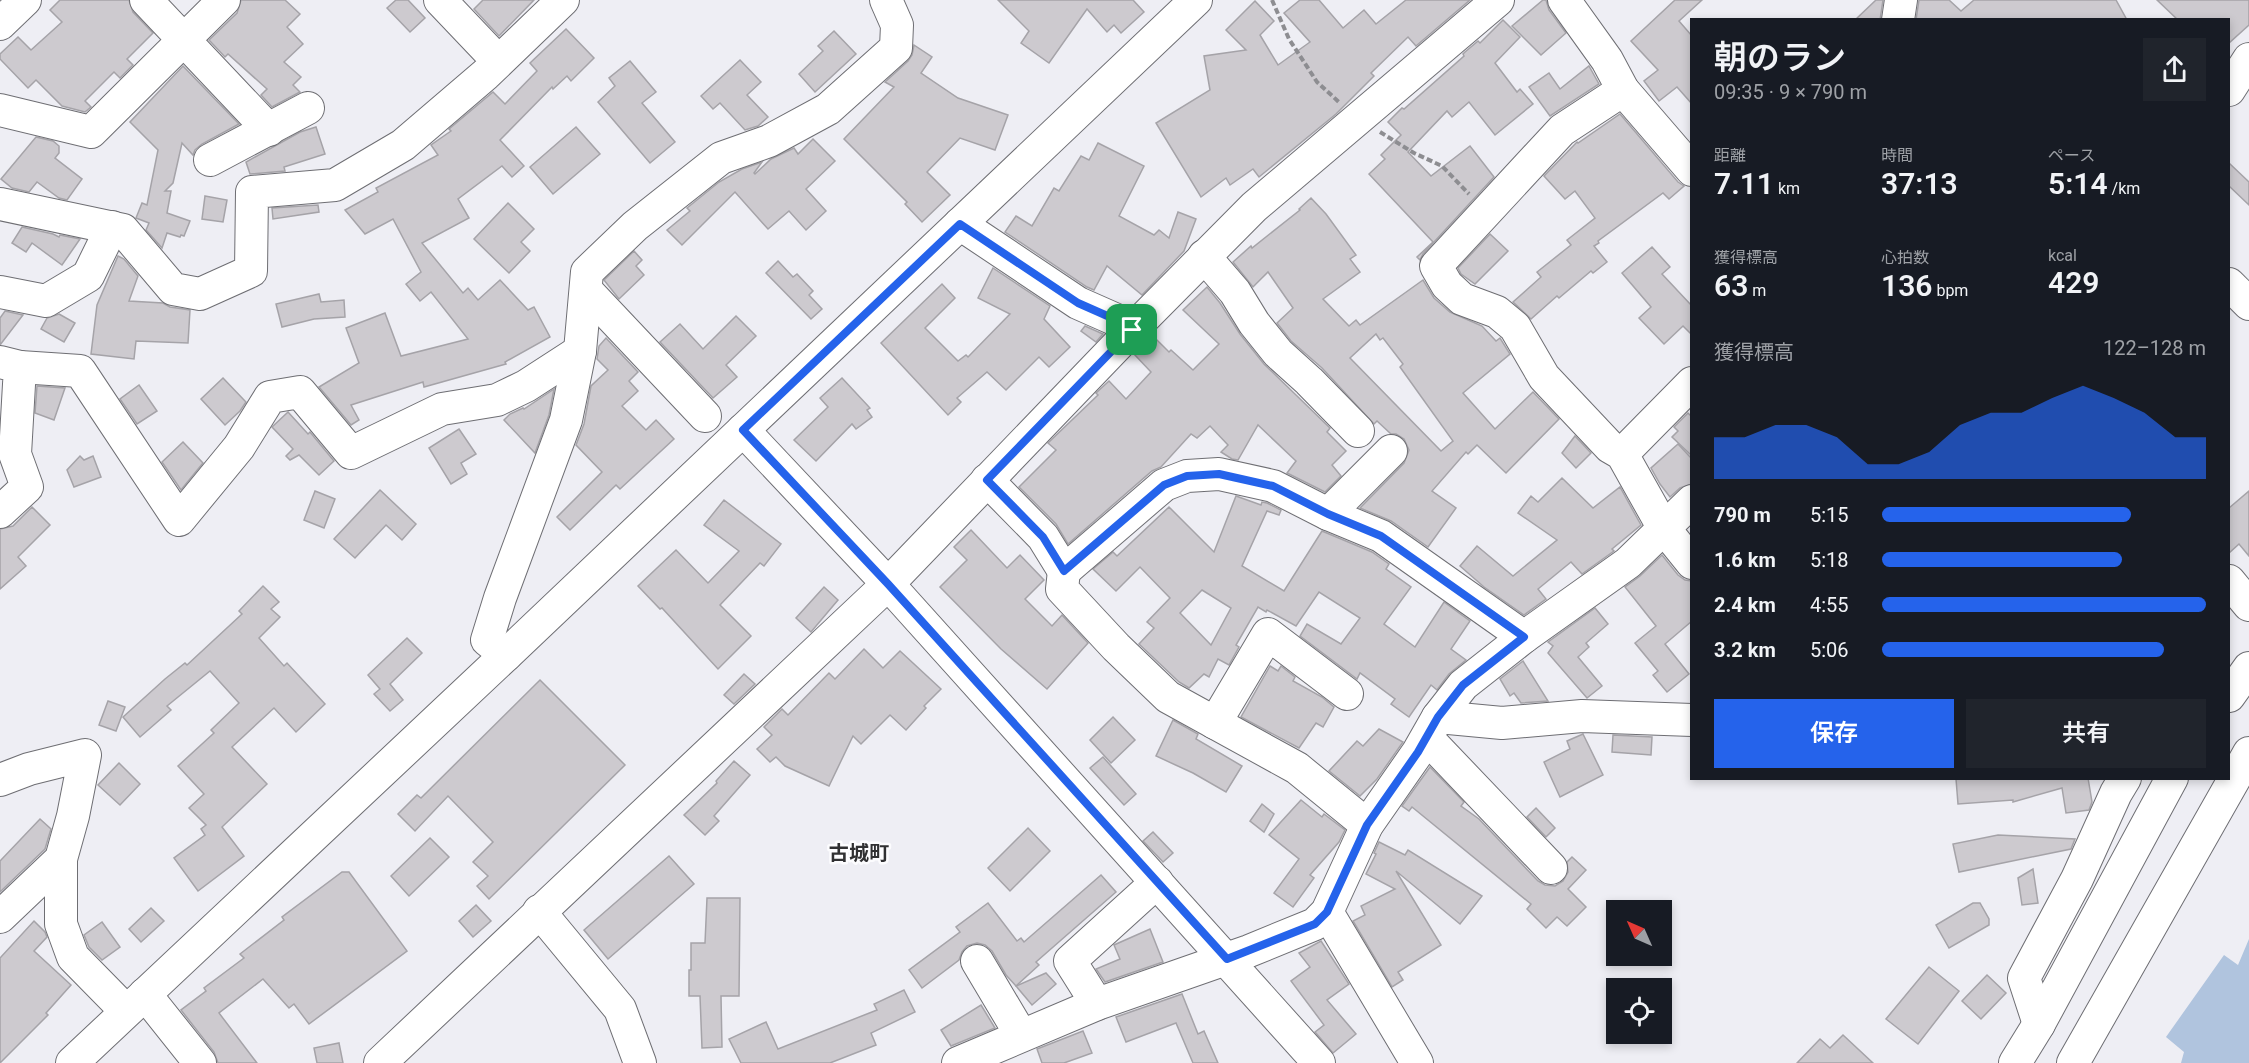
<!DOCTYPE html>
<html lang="ja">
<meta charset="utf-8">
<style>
:root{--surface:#171b24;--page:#20242c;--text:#f1f3f6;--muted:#9ea1a6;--accent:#2563eb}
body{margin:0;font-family:Roboto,"Noto Sans JP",sans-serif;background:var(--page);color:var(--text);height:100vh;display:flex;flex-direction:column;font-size:22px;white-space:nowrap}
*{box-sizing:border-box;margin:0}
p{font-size:20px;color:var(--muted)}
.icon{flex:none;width:33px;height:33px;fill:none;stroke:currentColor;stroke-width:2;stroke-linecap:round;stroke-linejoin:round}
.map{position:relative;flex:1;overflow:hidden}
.drawer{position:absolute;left:1690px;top:18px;width:540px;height:762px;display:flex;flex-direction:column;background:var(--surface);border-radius:0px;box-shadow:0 3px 9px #0003}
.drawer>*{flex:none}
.needle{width:39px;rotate:315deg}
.fabs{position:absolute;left:1606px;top:900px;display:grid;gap:12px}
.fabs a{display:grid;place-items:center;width:66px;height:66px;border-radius:0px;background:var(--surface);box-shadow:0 3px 9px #0003;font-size:30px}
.pin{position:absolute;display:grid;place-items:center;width:51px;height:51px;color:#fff;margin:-26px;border-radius:12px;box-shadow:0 3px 9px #0006}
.round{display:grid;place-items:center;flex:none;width:63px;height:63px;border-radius:0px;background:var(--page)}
.headline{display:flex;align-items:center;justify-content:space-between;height:102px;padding:0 24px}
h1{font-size:33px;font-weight:600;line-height:45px}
.figures{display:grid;grid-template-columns:repeat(3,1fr);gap:9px;height:102px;padding:6px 24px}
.figures div{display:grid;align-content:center}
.figures b{font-size:30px;font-weight:600}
.figures small{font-size:16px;font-weight:400}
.figures p{font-size:16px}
.chart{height:168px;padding:12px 24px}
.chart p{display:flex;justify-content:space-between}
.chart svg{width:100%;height:108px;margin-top:6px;fill:var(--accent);opacity:.7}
.button{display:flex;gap:12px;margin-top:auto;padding:12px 24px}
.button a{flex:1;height:69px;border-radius:0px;background:var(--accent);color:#fff;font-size:24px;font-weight:600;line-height:69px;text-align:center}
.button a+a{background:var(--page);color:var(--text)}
ul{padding:0 24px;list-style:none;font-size:20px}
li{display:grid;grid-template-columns:96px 72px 1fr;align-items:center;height:45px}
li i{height:15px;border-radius:8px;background:var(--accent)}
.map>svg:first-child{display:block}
</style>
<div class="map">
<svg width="2249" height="1063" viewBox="0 0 2249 1063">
<rect width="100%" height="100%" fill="#eeeef4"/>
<polygon fill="#b0c4de" points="2249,939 2249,1063 2181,1063 2184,1052 2166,1037 2224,955 2238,965"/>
<g fill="#cdcacf" stroke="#a5a3a8" stroke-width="1.5" fill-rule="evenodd">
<polygon points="60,0 129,0 133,12 153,33 127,59 133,65 120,78 114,72 85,101 91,107 85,112 62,106 36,80 28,88 0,59 0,54 18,37 31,50 62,22 50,10"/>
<polygon points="241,0 285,0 300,14 287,27 303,44 284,62 301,77 293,85 300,92 272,107 261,95 267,89 228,54 225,57 209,40 237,13"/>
<polygon points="396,0 408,0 425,18 410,32 387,8"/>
<polygon points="483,0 534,0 499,36 474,9"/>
<polygon points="998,0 1133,0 1144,12 1121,33 1114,25 1107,32 1087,9 1049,63 1021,43 1029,31"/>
<polygon points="1300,0 1319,0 1343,28 1364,10 1376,24 1406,0 1470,0 1416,46 1408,37 1371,73 1374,76 1336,114 1259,177 1253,169 1230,185 1226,178 1201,197 1156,123 1210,90 1204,56 1246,50 1226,30 1255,1 1274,21 1260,35 1278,65 1310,42 1284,13"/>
<polygon points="1543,0 1546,0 1549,10 1566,33 1541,55 1512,26"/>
<polygon points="1675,0 1702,0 1679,21 1692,36 1692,104 1677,87 1659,101 1644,81 1658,70 1631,41"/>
<polygon points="1876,0 1883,0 1880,20 1855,20"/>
<polygon points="1919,0 1949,0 1961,11 1974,0 2116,0 2127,20 1916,20"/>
<polygon points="2157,0 2249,0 2249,25 2229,43 2229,20 2178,20"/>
<polygon points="1503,20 1520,37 1495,63 1517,92 1520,89 1533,104 1495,135 1469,102 1452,117 1447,111 1408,152 1431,176 1470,146 1494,177 1423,254 1420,260 1417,257 1433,242 1369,174 1385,159 1381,155 1401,135 1388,122 1402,108 1404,109 1464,56 1463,54 1465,52 1478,41 1480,43"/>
<polygon points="566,29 594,58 571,81 567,76 553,89 552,87 500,140 524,166 512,177 502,166 458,199 469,218 422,243 463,293 468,288 478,300 500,280 528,310 534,307 550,337 505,362 506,364 424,387 423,382 351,405 359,420 351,425 319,387 359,363 346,328 385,313 401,356 468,339 431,292 420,301 406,284 421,272 393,219 365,234 345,210 378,192 376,188 438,155 431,145 451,131 449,129 493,92 505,104 537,71 530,63"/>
<polygon points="834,31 856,54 815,92 799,74 823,51 818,46"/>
<polygon points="914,45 932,57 921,73 958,98 1008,115 995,150 960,138 927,172 950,195 922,222 905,204 907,202 844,139 894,87 885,82 908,61 912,55"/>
<polygon points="740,60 761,82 747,95 768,117 758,126 745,130 720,103 713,109 701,96"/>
<polygon points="630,61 656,92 642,103 675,142 650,163 598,102 615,86 609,78"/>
<polygon points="183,66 239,124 202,144 195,150 193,155 182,143 173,183 165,191 171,191 167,213 190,221 184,236 181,235 180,237 167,233 162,248 146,230 149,223 136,218 142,203 147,205 158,150 130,122"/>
<polygon points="1589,66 1599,84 1550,116 1529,87 1549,73 1560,89"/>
<polygon points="1620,114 1678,182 1684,186 1669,199 1663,193 1598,241 1599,243 1594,246 1607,262 1593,273 1591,271 1559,298 1557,296 1531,319 1513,302 1541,277 1537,272 1571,245 1567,240 1595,218 1575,191 1565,199 1544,176 1577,142 1578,143"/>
<polygon points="316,127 325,154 284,167 285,171 250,174 246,162 300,132"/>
<polygon points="576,127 600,154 553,194 530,167"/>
<polygon points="36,137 53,141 59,146 59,153 55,158 82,179 67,200 59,198 37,182 29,192 12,188 1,179"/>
<polygon points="813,139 835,161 806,189 826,211 806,230 789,211 768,229 735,192 682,245 667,230 690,211 687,208 719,182 742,169 762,162 754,173 755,174 771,159 794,148 798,154"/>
<polygon points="1098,143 1144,166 1119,216 1154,235 1159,230 1169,238 1178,212 1196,219 1184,251 1142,295 1107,266 1094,290 1087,287 1005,232 1016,216 1032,226 1054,188 1059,191 1081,156 1089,160"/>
<polygon points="2229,163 2249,182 2249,205 2229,186"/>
<polygon points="205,196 227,200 223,222 202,219"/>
<path d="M1311 198 1326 214 1356 255 1350 259 1360 272 1323 299 1349 326 1356 320 1360 325 1423 280 1434 298 1450 312 1482 326 1496 341 1500 338 1510 354 1463 393 1495 429 1533 392 1559 419 1506 473 1477 445 1468 454 1466 452 1432 491 1456 508 1428 547 1391 521 1360 508 1404 463 1409 450 1404 439 1396 434H1391L1377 421 1374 424 1322 368 1291 341 1277 323 1293 308 1268 272 1253 287 1233 262 1251 246 1252 248 1300 210 1299 209ZM1376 334 1380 340 1383 338 1403 364 1400 367 1453 441 1441 451 1350 358Z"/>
<polygon points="508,203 534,229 521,242 530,251 509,273 474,239"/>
<polygon points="318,205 319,212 273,219 272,208"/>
<polygon points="22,227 53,234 59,237 60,235 80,239 62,265 32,243 26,252 12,243"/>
<polygon points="1490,234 1508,251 1475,284 1461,274 1458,268"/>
<polygon points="1652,247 1670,267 1662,274 1692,306 1692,335 1683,326 1664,344 1639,318 1651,307 1622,273"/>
<polygon points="634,251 642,260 636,266 644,275 619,299 604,280"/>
<polygon points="118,256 124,259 138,276 129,301 163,303 170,307 190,310 188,343 136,341 134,359 91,354 97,305"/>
<polygon points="778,261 793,277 797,274 813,291 809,295 822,309 811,319 766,273"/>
<polygon points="993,268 1050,306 1044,319 1070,347 1049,367 1039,357 1006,390 987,372 957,398 961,402 948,415 881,343 942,284 955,298 925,328 958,361 966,355 968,357 1010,314 978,298"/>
<polygon points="1207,287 1220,303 1240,334 1264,364 1330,428 1327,432 1346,451 1332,465 1341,476 1325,492 1287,473 1296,461 1258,425 1238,460 1232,459 1221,452 1228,445 1210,426 1197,438 1191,434 1161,467 1152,471 1068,544 1056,524 1019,487 1056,450 1048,443 1098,395 1096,393 1109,381 1126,399 1151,372 1134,354 1152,335 1169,352 1171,350 1193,370 1219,344 1183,310"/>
<polygon points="319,294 321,302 344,300 345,317 314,319 282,327 276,304"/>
<polygon points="5,311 23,315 0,345 0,318"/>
<polygon points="59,314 75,323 64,342 41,329 47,318"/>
<polygon points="736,316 756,336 726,365 737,377 713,398 660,342 680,324 703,349"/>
<polygon points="1085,326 1103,334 1096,342 1081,331"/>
<polygon points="606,338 638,372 629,381 638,391 622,406 646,430 656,420 674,439 620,489 616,485 570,530 557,517 602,472 576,445 584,424 591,386 608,370 597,359 599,346"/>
<polygon points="223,378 246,402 240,411 225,425 201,399"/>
<polygon points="842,378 870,408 867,410 872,417 856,429 852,424 816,461 794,440 828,407 820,398"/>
<polygon points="139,385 157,411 137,424 120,399"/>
<polygon points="37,386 65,388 54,420 35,413"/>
<polygon points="554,389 549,415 535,453 504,420 510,414 523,408 524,409"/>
<polygon points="288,412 308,434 310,432 334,461 319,475 299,455 290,460 286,456 293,449 272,427"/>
<polygon points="1688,413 1692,417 1692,456 1672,437 1678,431 1674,427"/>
<polygon points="459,429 476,454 461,463 467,474 451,484 429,448"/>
<polygon points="1575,436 1591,453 1576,468 1562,453"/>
<polygon points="183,442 203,463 181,490 162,462"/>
<polygon points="1678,444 1692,459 1692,484 1680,488 1670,497 1660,484 1651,468"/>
<polygon points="80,456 84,460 93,456 101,477 74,487 67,470"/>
<polygon points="1562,478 1593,508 1620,487 1641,525 1612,549 1614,551 1582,574 1571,562 1538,589 1546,599 1524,615 1484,587 1460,566 1477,546 1513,576 1557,540 1518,513 1531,496 1538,502"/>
<polygon points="380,490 416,524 402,540 386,525 355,558 334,539"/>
<polygon points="315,491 335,499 324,528 304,520"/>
<polygon points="2249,491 2249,556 2239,544 2229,553 2229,508"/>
<path d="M1236 496 1261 505 1262 502 1267 503 1281 510 1279 515 1267 511 1242 566 1284 591 1322 531 1372 552 1389 564 1386 569 1411 587 1384 624 1415 647 1444 602 1470 621 1451 649 1466 660 1449 674 1437 690 1431 685 1409 717 1391 704 1395 699 1360 673 1357 679 1300 636 1307 624 1341 644 1360 618 1319 592 1296 626 1267 610 1266 612 1258 607 1236 645 1239 647 1229 665 1218 659 1209 677 1204 674 1189 688 1179 682 1139 644 1154 628 1147 622 1170 598 1140 567 1116 591 1093 569 1113 552 1117 556 1169 507 1214 552ZM1202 590 1231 608 1211 645 1180 613Z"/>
<polygon points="724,500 781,544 764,566 760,563 720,605 751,636 718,669 662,608 660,609 638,586 676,550 708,583 739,551 704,525"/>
<polygon points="32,507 50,525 18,557 26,566 0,589 0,529 13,526"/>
<polygon points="971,530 1007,568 1020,555 1044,580 1025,599 1052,626 1062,615 1088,643 1047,689 1001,649 940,587 967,560 954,547"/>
<polygon points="1662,555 1678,575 1685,580 1692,581 1692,621 1665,644 1689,674 1667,692 1653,675 1658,671 1635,643 1656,626 1625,587 1640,576"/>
<polygon points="263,586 279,602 271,609 280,617 259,638 284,666 287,663 325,704 296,732 274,708 232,747 267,784 222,827 244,856 198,891 174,858 205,835 201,829 206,825 189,808 204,794 178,766 214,733 211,730 239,703 210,671 167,706 171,710 140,737 123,717 165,679 185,663 187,665 242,614 239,611"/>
<polygon points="824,587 838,600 811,632 796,618"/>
<polygon points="1595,608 1608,624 1586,643 1589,647 1578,657 1602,686 1587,698 1548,653 1553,646 1548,642"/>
<polygon points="407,638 422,653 390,684 403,700 390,711 374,694 380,689 368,675"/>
<polygon points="864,649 883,668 900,651 941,689 924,706 926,708 906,730 890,715 861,744 853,736 829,786 785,766 776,757 770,762 757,749 772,735 764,727 782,709 788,715 829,673 835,679"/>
<polygon points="1523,661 1548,701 1521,703 1514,693 1510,696 1500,679"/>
<polygon points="1270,666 1278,671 1281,666 1295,677 1293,681 1322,697 1334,707 1323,727 1316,723 1299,748 1241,717"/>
<polygon points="744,674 755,684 734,704 724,695"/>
<polygon points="540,680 625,765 489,899 477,886 488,876 473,862 493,842 448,796 415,831 398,814 417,795 421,798"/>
<polygon points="108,701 125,707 116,731 99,725"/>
<polygon points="1113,717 1135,740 1111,763 1090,740"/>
<polygon points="1173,720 1198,734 1196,739 1242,766 1226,792 1193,773 1156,756"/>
<polygon points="1379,729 1403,742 1377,779 1360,796 1329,771 1357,741 1363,746"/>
<polygon points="1583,734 1603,775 1560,797 1544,762 1570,749 1567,741"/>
<polygon points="1613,735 1652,737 1651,755 1612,752"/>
<polygon points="1103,757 1136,794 1124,805 1090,768"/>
<polygon points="734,761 750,775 714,816 719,821 705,835 684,815 717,783 716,781"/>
<polygon points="119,763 140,784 120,805 98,785"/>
<polygon points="1430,767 1464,802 1461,806 1479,819 1538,881 1545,885 1555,886 1563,881 1568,872 1567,862 1572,857 1586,870 1568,889 1586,907 1567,926 1557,917 1546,928 1527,909 1531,904 1412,807 1409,811 1402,806"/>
<polygon points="1968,778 2088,778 2092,802 2089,810 2066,813 2062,788 2013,802 2013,800 1958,804 1956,779"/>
<polygon points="1301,800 1322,817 1324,814 1345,830 1339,842 1310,875 1314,878 1293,907 1274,893 1299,859 1269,835"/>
<polygon points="1262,804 1274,814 1264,832 1250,821"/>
<polygon points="1536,808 1555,828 1546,837 1527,817"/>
<polygon points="40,819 51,829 45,849 0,892 0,861"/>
<polygon points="1028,828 1050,851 1010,891 988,868"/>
<polygon points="1153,832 1173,853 1163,862 1143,841"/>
<polygon points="1998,835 2075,839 2071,849 1959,872 1953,844"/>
<polygon points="430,838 449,857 409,896 391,876"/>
<polygon points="1379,842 1405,855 1408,850 1482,896 1460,924 1396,871 1441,945 1398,972 1403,980 1392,987 1353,921 1365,915 1361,906 1395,889 1366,874 1376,854 1374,853"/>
<polygon points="669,856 694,884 608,959 584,930"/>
<polygon points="2033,869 2038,903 2022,905 2018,878"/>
<polygon points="342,872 349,872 407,951 309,1024 294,1004 289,1008 263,979 219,1013 257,1063 218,1063 214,1052 181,1010 206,991 204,988 244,958 240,954 284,920 282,917"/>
<polygon points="1101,875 1116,892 1036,962 1039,965 1016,986 1006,975 992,951 985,945 977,943 967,946 962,952 959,960 922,988 909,970 960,932 956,927 988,903 1017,941 1021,938 1024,942"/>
<polygon points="707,898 740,898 739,996 721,996 722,1047 702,1048 700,996 689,996 689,970 691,970 691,943 705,943"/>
<polygon points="1973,903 1980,903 1989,919 1989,925 1949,948 1936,925"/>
<polygon points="476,905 491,921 473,937 459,921"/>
<polygon points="151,908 164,921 141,942 129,929"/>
<polygon points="34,921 45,932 47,937 34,951 71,985 46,1013 48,1015 0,1063 0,958"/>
<polygon points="102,922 120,947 102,960 89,947 84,935"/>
<polygon points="1150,929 1163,962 1105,982 1096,969 1120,959 1114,945"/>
<polygon points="1321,941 1349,984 1327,1000 1356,1034 1333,1053 1315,1032 1324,1025 1291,981 1310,967 1299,953"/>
<polygon points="1929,967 1959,991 1918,1044 1886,1019"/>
<polygon points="1046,973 1056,984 1032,1005 1016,986"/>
<polygon points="1987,975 2006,993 1981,1019 1962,1001"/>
<polygon points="904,990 915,1012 871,1033 876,1045 830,1063 741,1063 729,1039 766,1022 778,1049 877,1010 874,1004"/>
<polygon points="1182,994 1198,1034 1204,1031 1218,1063 1193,1063 1176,1023 1126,1042 1116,1017"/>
<polygon points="981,1005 995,1028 951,1046 941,1030"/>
<polygon points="1083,1031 1092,1053 1064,1063 1042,1063 1037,1049"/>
<polygon points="1843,1035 1873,1063 1797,1063 1820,1039 1830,1048"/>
<polygon points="339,1043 343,1063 317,1063 314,1048"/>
</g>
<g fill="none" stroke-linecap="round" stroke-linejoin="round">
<g stroke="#6e6e73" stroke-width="34">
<g id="minor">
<polyline points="146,0 269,130"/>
<polyline points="440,0 498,61"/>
<polyline points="1564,0 1607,60 1623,90 1692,170"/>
<polyline points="1898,20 1901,0"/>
<polyline points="0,24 25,0"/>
<polyline points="1623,90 1562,130 1436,266 1447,285 1462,299 1497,312 1515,327 1544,377 1610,447 1622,454 1663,527 1692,563"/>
<polyline points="2229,90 2249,59"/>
<polyline points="0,110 91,132 224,0"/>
<polyline points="210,160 308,108"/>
<polyline points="0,204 123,230 173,289 200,294 251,271 252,192 335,185 403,145 486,74 563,0"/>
<polyline points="960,224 1078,303 1121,322 1132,330"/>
<polyline points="1204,256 1235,292 1254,323 1278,353 1309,381 1358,431"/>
<polyline points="2229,284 2249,304"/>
<polyline points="586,290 705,416"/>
<polyline points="0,292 46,301 88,276 112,227"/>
<polyline points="20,367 80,371 179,520 239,447 270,397 300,392 351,453 442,409 497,400 526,386 580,351"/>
<polyline points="743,430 888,584 1319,1063"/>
<polyline points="1622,454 1692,383"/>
<polyline points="987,480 1043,537 1064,571 1164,485 1187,476 1219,474 1273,486 1328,514 1381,536 1524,637"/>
<polyline points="0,512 27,487 15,454 20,367 0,362"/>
<polyline points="1328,514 1391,451"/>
<polyline points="1064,571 1062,589 1116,647 1168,697 1297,768 1367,825"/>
<polyline points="2229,581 2249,605"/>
<polyline points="506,655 487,640 500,598 566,420 580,351 587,272 635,226 721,158 769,141 828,109 896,48 897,25 886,0"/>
<polyline points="2229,696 2249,668"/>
<polyline points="1438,717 1502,723 1582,716 1692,720"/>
<polyline points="1215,723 1268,634 1347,694"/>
<polyline points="1427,738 1551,868"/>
<polyline points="0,780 29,769 85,755 73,816 61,859 0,917"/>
<polyline points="61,859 61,924 73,957 126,1011"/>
<polyline points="539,911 620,1009 640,1063"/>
<polyline points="1327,912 1417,1063"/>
<polyline points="977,961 1021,1035"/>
<polyline points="145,994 200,1063"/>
<polyline points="1097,1004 1070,961 1157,882"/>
<polyline points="2039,1024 2024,978 2077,879 2116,793 2125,778"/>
<polyline points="72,1063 506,655 1196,0"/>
<polyline points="380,1063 888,584 1132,330 1254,207 1498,0"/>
<polyline points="958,1063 1097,1004 1249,951 1315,924 1327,912 1367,825 1418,752 1438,717 1463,685 1524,637 1628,563 1692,501"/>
<polyline points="2015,1063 2039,1024 2172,778"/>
<polyline points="2073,1063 2249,753"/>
</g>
</g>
<g stroke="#8d8d91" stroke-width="4" stroke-dasharray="6 3" stroke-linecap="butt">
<polyline points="1272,0 1289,39 1317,82 1340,103"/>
<polyline points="1380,132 1414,153 1442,166 1469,194"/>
</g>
<use href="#minor" stroke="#fff" stroke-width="32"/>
</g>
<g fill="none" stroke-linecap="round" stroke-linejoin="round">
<g stroke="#fff" stroke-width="12">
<polygon id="route" points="960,224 1078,303 1121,322 1132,330 987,480 1043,537 1064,571 1164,485 1187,476 1219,474 1273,486 1328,514 1381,536 1524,637 1463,685 1438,717 1418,752 1367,825 1327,912 1315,924 1227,959 888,584 743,430"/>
</g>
<use href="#route" stroke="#2563eb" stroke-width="8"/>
</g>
<g text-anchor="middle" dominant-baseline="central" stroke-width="5" stroke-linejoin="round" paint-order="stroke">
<g font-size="20" font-weight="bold" fill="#303032" stroke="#fcfcfe">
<text x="859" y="853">古城町</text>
</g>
</g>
</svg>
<div class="fabs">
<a><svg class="needle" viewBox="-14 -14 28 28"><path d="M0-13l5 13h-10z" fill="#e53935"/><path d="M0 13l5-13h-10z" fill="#9ea1a6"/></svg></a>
<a><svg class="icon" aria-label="locate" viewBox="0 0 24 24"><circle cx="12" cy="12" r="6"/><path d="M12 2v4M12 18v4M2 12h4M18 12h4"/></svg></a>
</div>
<div class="pin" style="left:1132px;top:330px;background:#1e9e55"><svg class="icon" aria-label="arrive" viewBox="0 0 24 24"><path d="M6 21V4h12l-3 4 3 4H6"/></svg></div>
<section class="drawer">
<div class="headline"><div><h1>朝のラン</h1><p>09:35 · 9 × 790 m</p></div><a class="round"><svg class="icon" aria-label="share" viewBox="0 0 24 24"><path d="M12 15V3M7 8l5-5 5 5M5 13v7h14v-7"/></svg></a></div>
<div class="figures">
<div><p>距離</p><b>7.11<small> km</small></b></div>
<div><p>時間</p><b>37:13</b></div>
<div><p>ペース</p><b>5:14<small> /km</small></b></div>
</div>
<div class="figures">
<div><p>獲得標高</p><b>63<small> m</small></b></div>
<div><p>心拍数</p><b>136<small> bpm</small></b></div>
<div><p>kcal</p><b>429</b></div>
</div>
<div class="chart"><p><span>獲得標高</span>122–128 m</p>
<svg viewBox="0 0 160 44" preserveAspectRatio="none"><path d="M0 44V27L10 27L20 22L30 22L40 27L50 38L60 38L70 33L80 22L90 17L100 17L110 11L120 6L130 11L140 17L150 27L160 27V44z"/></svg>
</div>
<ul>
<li><b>790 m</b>5:15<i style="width:77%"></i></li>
<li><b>1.6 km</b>5:18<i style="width:74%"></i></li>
<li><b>2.4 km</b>4:55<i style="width:100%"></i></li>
<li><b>3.2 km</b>5:06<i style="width:87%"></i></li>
</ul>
<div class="button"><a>保存</a><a>共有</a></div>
</section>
</div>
